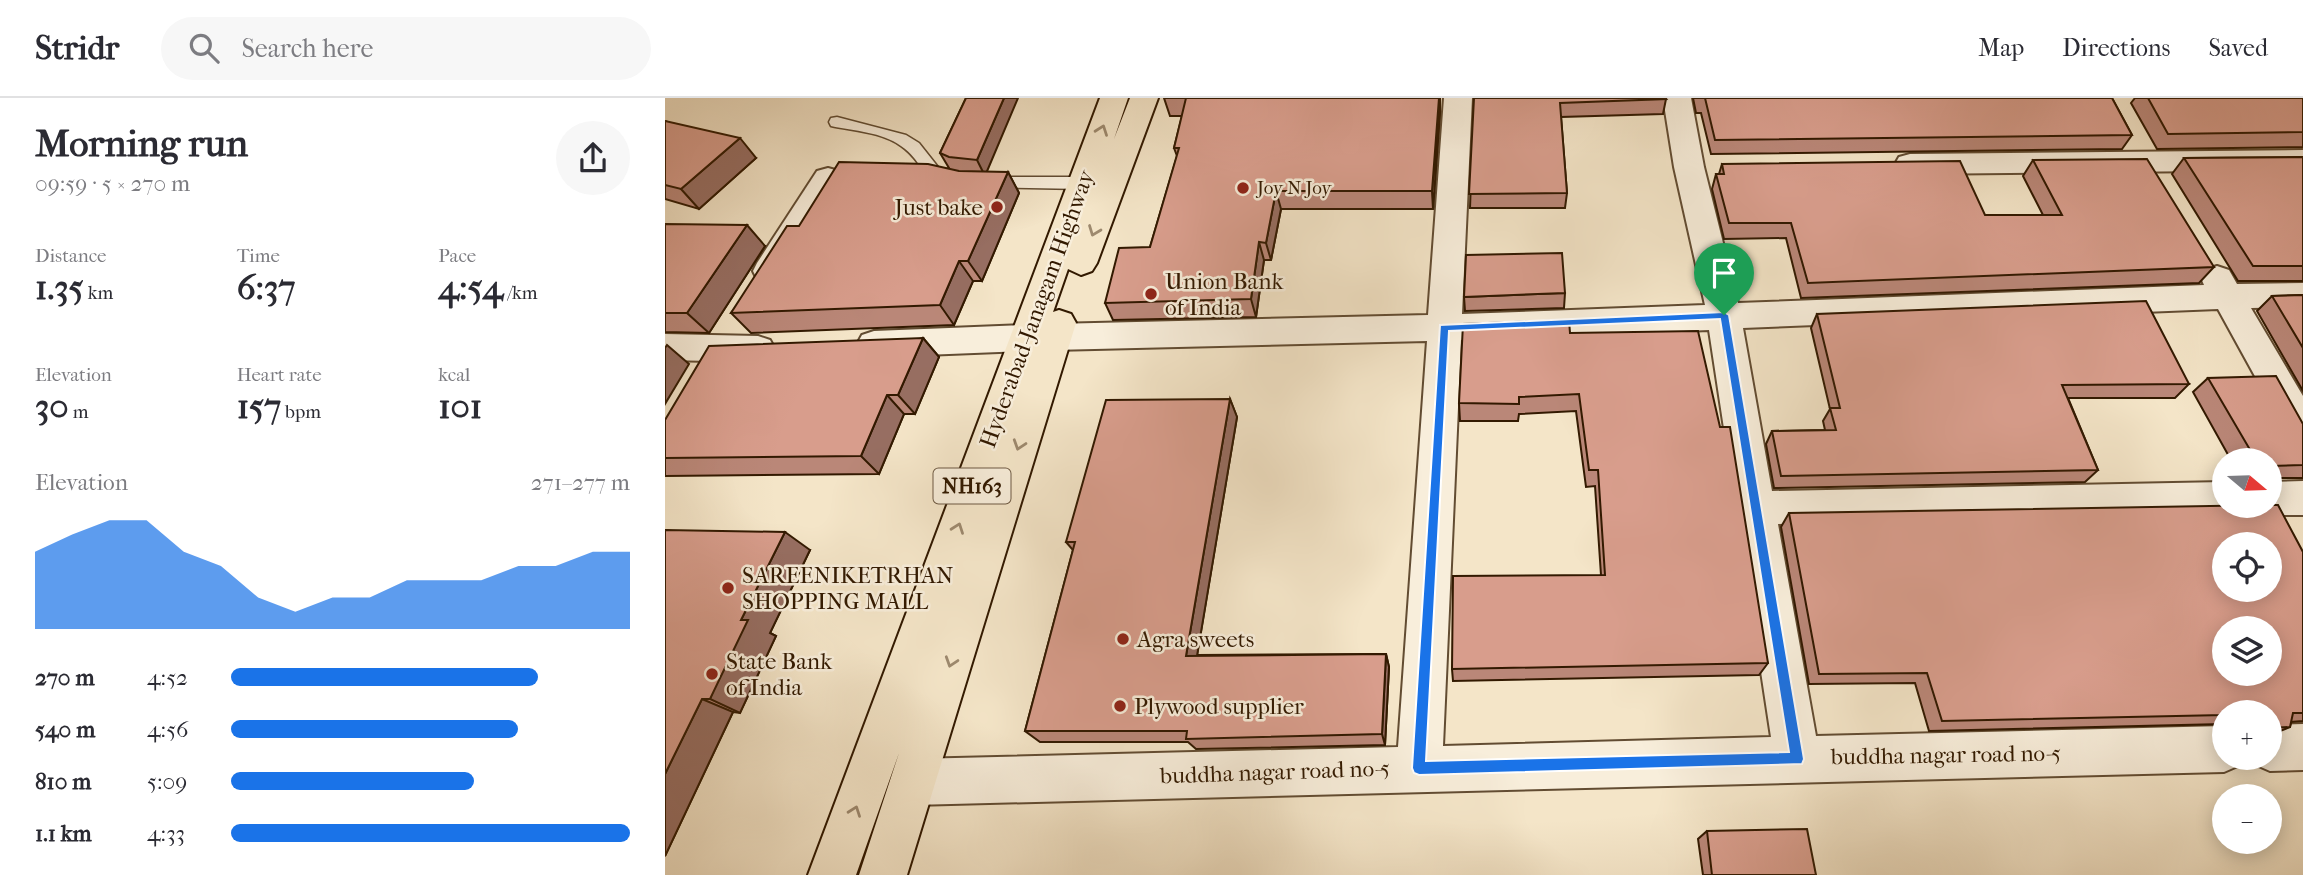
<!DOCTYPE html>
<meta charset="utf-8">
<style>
:root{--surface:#fff;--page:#f7f7f7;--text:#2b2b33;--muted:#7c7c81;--line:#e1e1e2;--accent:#1a73e8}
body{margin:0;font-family:"IM FELL French Canon",serif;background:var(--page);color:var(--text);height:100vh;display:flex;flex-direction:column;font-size:26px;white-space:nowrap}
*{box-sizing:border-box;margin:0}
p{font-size:23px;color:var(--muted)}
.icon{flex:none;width:38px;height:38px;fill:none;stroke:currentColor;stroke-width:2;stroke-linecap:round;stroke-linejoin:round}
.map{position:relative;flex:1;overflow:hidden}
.panel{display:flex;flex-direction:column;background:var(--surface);width:665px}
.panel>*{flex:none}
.needle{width:46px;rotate:109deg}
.fabs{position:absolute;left:1547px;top:350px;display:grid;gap:14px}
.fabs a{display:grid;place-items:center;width:70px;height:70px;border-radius:50%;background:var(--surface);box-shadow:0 4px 18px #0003;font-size:35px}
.pin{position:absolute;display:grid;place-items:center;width:60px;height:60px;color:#fff;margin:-72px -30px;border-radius:50% 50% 50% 0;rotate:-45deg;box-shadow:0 0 7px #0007}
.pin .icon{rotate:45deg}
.round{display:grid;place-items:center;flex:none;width:74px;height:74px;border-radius:37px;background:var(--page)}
.head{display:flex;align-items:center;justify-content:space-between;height:119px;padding:0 35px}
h1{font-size:38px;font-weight:700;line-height:52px}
.figures{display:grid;grid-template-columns:repeat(3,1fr);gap:10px;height:119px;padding:7px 35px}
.figures div{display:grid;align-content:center}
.figures b{font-size:35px;font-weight:700}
.figures small{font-size:19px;font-weight:400}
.figures p{font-size:19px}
.chart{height:196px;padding:14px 35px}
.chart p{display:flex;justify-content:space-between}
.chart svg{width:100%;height:126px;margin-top:7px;fill:var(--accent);opacity:.7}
ul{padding:0 35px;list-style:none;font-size:23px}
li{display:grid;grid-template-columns:112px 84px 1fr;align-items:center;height:52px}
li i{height:18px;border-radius:9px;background:var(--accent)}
header{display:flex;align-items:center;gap:42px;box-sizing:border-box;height:98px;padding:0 35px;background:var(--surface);border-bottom:2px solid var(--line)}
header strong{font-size:33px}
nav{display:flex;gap:38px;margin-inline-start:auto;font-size:24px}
.search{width:490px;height:63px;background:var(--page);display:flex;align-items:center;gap:18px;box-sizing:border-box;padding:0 24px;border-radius:38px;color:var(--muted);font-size:26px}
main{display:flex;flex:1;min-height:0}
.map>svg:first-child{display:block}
</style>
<header>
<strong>Stridr</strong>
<div class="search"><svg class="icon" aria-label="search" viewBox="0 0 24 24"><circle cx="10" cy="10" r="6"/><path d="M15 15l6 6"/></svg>Search here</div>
<nav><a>Map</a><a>Directions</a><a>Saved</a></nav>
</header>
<main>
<section class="panel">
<div class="head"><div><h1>Morning run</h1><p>09:59 · 5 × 270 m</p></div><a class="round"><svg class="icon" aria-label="share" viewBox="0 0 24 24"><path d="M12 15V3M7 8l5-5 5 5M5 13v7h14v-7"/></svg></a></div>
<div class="figures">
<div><p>Distance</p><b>1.35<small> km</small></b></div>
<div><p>Time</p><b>6:37</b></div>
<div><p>Pace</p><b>4:54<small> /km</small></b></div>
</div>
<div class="figures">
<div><p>Elevation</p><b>30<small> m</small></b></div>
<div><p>Heart rate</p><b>157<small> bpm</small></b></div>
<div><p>kcal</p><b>101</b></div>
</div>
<div class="chart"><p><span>Elevation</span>271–277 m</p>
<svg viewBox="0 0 160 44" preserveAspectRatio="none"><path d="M0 44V17L10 11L20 6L30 6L40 17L50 22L60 33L70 38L80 33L90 33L100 27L110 27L120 27L130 22L140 22L150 17L160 17V44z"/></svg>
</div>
<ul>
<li><b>270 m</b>4:52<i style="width:77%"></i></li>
<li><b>540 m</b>4:56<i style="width:72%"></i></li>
<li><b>810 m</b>5:09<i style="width:61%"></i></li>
<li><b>1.1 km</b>4:33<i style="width:100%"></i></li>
</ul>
</section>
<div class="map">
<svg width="1638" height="777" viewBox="0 0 1638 777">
<rect width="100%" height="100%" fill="#f4e5c8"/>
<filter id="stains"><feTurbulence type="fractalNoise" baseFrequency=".00286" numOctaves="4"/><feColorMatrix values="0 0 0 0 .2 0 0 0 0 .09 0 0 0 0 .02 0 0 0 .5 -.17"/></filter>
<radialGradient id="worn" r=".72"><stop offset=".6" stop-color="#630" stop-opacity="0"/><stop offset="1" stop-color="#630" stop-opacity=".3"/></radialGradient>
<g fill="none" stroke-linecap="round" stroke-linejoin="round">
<g stroke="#624c32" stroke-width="3">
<g id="service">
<path d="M172 19 241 37 254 45 273 69 291 80 283 85C252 77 258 63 236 48 217 34 189 33 166 28L164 24 166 20Z"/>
<polygon points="322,79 417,79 425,85 417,91 316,89 314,85"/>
</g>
</g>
<g stroke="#624c32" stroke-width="4">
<g id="minor">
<path d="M779 0H807L797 216 1040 207 1009 69 998 0H1026L1039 69 1073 205 1539 187 1536 180 1540 172 1552 168 1564 172 1572 186 1638 185V209L1586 210 1638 298V346L1625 342 1553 211 1078 230 1107 393 1559 384V408H1575L1573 413 1559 418 1113 426 1151 638 1559 628V660H1578L1575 667 1559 674 248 707 232 700 225 684 232 668 248 661 733 649 762 243 388 252 375 246 361 253 209 259 197 255 192 246 197 237 209 233 361 227 374 233 388 226 763 217ZM1044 232 1106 639 778 648 796 242Z"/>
<polygon points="1638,52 1638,72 1245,76 1234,73 1230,66 1234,59 1245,56"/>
<polygon points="163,70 174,73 178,80 116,181 104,185 92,181 88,173 92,165 152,73"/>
<polygon points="0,236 93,238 105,242 110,251 105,260 93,264 0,262"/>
<polygon points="1638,383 1638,417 1605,417 1591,412 1589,408 1605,408 1605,384"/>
<polygon points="1638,626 1638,672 1605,673 1589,666 1586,660 1605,660 1605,627"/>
</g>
</g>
<g stroke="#321900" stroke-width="4">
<polygon id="trunk" points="435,0 463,0 449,41 465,0 493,0 432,165 427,173 416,177 403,171 388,214 394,212 406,216 411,225 242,777 194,777 234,655 191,777 143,777"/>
</g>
<use href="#service" fill="#f8eedb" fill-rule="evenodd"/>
<use href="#minor" fill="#f8eedb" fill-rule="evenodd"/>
<use href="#trunk" fill="#f4e5c8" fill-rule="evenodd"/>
</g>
<g fill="#ba8778" stroke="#321900" stroke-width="2">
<polygon points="301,0 322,74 343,74 354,95 317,183 308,183 289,227 86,235 66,215 134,128 284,70 275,55"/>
<polygon points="499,0 775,0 775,14 768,111 616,111 606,162 599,162 591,219 448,222 440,205 485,149 512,58 509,50 517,18 505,18"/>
<polygon points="809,0 1001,1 998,16 896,19 902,95 900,110 805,110"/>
<polygon points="1028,0 1447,0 1467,37 1457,51 1046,56 1036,15 1031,15"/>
<polygon points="1470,0 1638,0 1638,49 1492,51 1466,5"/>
<polygon points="0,23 91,60 34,111 0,101"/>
<polygon points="1638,59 1638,183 1573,183 1507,76 1519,60"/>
<polygon points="1368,62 1549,169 1534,185 1136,200 1121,140 1059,141 1047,91 1051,76 1054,76 1057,66 1320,117 1378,117 1358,78"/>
<polygon points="0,126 100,148 44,235 0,234"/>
<polygon points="900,195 899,210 800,213 799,199"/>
<polygon points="1638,197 1638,293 1592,213 1607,198"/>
<polygon points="1152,216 1524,286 1510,300 1403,300 1433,372 1420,384 1109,390 1101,346 1107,333 1160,332 1158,323 1165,311 1146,230"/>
<polygon points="905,235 1103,565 1094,577 788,583 787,571 936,477 930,388 921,389 911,313 854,316 853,323 795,323 794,305"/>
<polygon points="258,240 274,259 250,316 239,316 214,376 0,378 0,322"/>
<polygon points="1543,280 1638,326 1638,380 1605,380 1605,362 1566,362 1528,294"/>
<polygon points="565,301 572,319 532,557 721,556 724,569 720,647 531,651 523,644 375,644 360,633 408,452 401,444"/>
<polygon points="1124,415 1638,454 1638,623 1626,624 1625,629 1605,637 1605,614 1559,614 1559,626 1264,633 1250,585 1144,586 1116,429"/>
<polygon points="0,432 145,452 105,535 111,538 75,615 68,614 0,758"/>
<polygon points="1042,733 1151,777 1038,777 1033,741"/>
</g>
<g fill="#976e62" stroke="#321900" stroke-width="2">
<polygon points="339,0 353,0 320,78 312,62"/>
<polygon points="775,0 775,14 768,111 767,93"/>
<polygon points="75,40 91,60 34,111 16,91"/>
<polygon points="343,74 354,95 317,183 303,163"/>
<polygon points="611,93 616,111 606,162 601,145"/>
<polygon points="82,127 100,148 44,235 22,215"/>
<polygon points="594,144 599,162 591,219 586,201"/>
<polygon points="294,163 308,183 289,227 275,207"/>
<polygon points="258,240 274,259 250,316 233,297"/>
<polygon points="2,247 24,266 0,306 0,250"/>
<polygon points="222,297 239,316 214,376 196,358"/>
<polygon points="565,301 572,319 530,570 521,558"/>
<polygon points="120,434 145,452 105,535 111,538 75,615 45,601 76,522"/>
<polygon points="721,556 724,569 720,647 717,636"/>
<polygon points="37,601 68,614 0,758 0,676"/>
</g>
<g fill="#d89d8c" stroke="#321900" stroke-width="2" fill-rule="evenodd">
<polygon points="301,0 339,0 312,62 284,59 275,55"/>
<polygon points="499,0 774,0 767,93 611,93 601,145 594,144 586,201 440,205 454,150 485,149 514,50 509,50 521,0"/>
<polygon points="809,0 1000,0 1001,1 895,5 902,95 804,96"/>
<polygon points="1035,0 1447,0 1467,37 1050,42 1040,0"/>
<polygon points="1483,0 1638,0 1638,34 1503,36"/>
<polygon points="0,23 75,40 16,91 0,87"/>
<polygon points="1638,59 1638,168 1588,168 1519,60"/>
<polygon points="1482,61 1549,169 1143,185 1126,125 1064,125 1051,76 1059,76 1057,66 1295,63 1320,117 1397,117 1368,62"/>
<polygon points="174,64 263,66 294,73 343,74 303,163 294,163 275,207 66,215 122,128 134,128"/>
<polygon points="0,126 82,127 22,215 0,215"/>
<polygon points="897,155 900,195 799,199 801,157"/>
<polygon points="1638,197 1638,250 1607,198"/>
<polygon points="1481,203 1524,286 1397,287 1433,372 1116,378 1107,333 1171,332 1165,310 1175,310 1152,216"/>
<polygon points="904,222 905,235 1033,233 1055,329 1065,329 1103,565 787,571 788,478 940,477 933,372 924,372 914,296 854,299 854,306 794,305 798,226"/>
<polygon points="258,240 233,297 222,297 196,358 0,360 0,322 44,248"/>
<polygon points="1611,278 1638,326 1638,367 1605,368 1605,362 1591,362 1543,280"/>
<polygon points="565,301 521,558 721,556 717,636 521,641 522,633 360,633 410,444 401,444 441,302"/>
<path d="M1605 407H1613L1638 454V615H1628L1625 629 1605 630V614H1559V617L1277 623 1262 575 1154 576 1124 415ZM1559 446H1605V492H1559ZM1559 530H1605V576H1559Z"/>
<polygon points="0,432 120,434 76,522 83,522 45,601 37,601 0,676"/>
<polygon points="1142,731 1151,777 1047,777 1042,733"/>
</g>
<defs><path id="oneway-chevron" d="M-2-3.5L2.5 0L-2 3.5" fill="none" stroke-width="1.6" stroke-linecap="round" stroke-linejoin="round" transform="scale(1.75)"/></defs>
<g stroke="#9d896e">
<use href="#oneway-chevron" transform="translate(437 32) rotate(-70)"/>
<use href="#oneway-chevron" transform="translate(429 133) rotate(111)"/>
<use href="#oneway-chevron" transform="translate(354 347) rotate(108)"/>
<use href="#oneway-chevron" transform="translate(293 430) rotate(-70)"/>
<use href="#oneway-chevron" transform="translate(286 564) rotate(108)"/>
<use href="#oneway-chevron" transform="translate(190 713) rotate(-70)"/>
</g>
<path fill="#1a73e8" stroke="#fff" stroke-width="2" fill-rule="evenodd" d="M1059 214 1064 217 1139 661 1137 666 754 677 749 675 747 670 775 227ZM1055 221 1124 654 761 663 784 233Z"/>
<g fill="#8f2418" stroke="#f8eedb" stroke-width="2.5">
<circle cx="578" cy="90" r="7"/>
<circle cx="332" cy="109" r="7"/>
<circle cx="486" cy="196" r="7"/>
<circle cx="63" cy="490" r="7"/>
<circle cx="458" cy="541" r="7"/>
<circle cx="47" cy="576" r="7"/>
<circle cx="455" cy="608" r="7"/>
</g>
<g text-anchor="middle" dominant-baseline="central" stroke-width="5" stroke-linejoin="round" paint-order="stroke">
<g font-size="19" fill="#321900" stroke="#f8eedb" text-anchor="start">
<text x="592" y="90">Joy N Joy</text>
</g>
<rect fill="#f8eedb" stroke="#6d5942" stroke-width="2" x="268.5" y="370.5" width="77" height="35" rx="5"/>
<g font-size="21" font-weight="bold" fill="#321900">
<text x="307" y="388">NH163</text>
</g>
<g font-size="23" fill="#321900" stroke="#f8eedb" text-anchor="start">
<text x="318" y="109" text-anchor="end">Just bake</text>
<text x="500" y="183">Union Bank<tspan x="500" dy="26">of India</tspan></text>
<text x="77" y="477">SAREENIKETRHAN<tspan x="77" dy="26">SHOPPING MALL</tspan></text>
<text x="472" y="541">Agra sweets</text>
<text x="61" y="563">State Bank<tspan x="61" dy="26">of India</tspan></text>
<text x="469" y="608">Plywood supplier</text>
</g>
<g font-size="23" fill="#321900" stroke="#f8eedb">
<text transform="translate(372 211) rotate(-70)">Hyderabad-Janagam Highway</text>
<text transform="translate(1281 657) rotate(-1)">buddha nagar road no-5</text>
<text transform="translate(610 674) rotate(-2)">buddha nagar road no-5</text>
</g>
</g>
<rect width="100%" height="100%" filter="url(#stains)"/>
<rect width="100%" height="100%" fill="url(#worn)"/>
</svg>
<div class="fabs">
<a><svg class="needle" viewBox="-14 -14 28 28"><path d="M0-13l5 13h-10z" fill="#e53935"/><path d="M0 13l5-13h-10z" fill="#7c7c81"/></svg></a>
<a><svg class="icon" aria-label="locate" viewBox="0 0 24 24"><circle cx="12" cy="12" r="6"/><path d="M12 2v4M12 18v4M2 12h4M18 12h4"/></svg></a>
<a><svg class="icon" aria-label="layers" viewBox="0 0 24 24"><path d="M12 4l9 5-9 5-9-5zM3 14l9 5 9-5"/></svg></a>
<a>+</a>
<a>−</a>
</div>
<div class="pin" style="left:1059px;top:217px;background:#1e9e55"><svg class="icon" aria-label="arrive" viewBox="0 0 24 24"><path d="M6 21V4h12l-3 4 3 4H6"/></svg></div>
</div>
</main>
